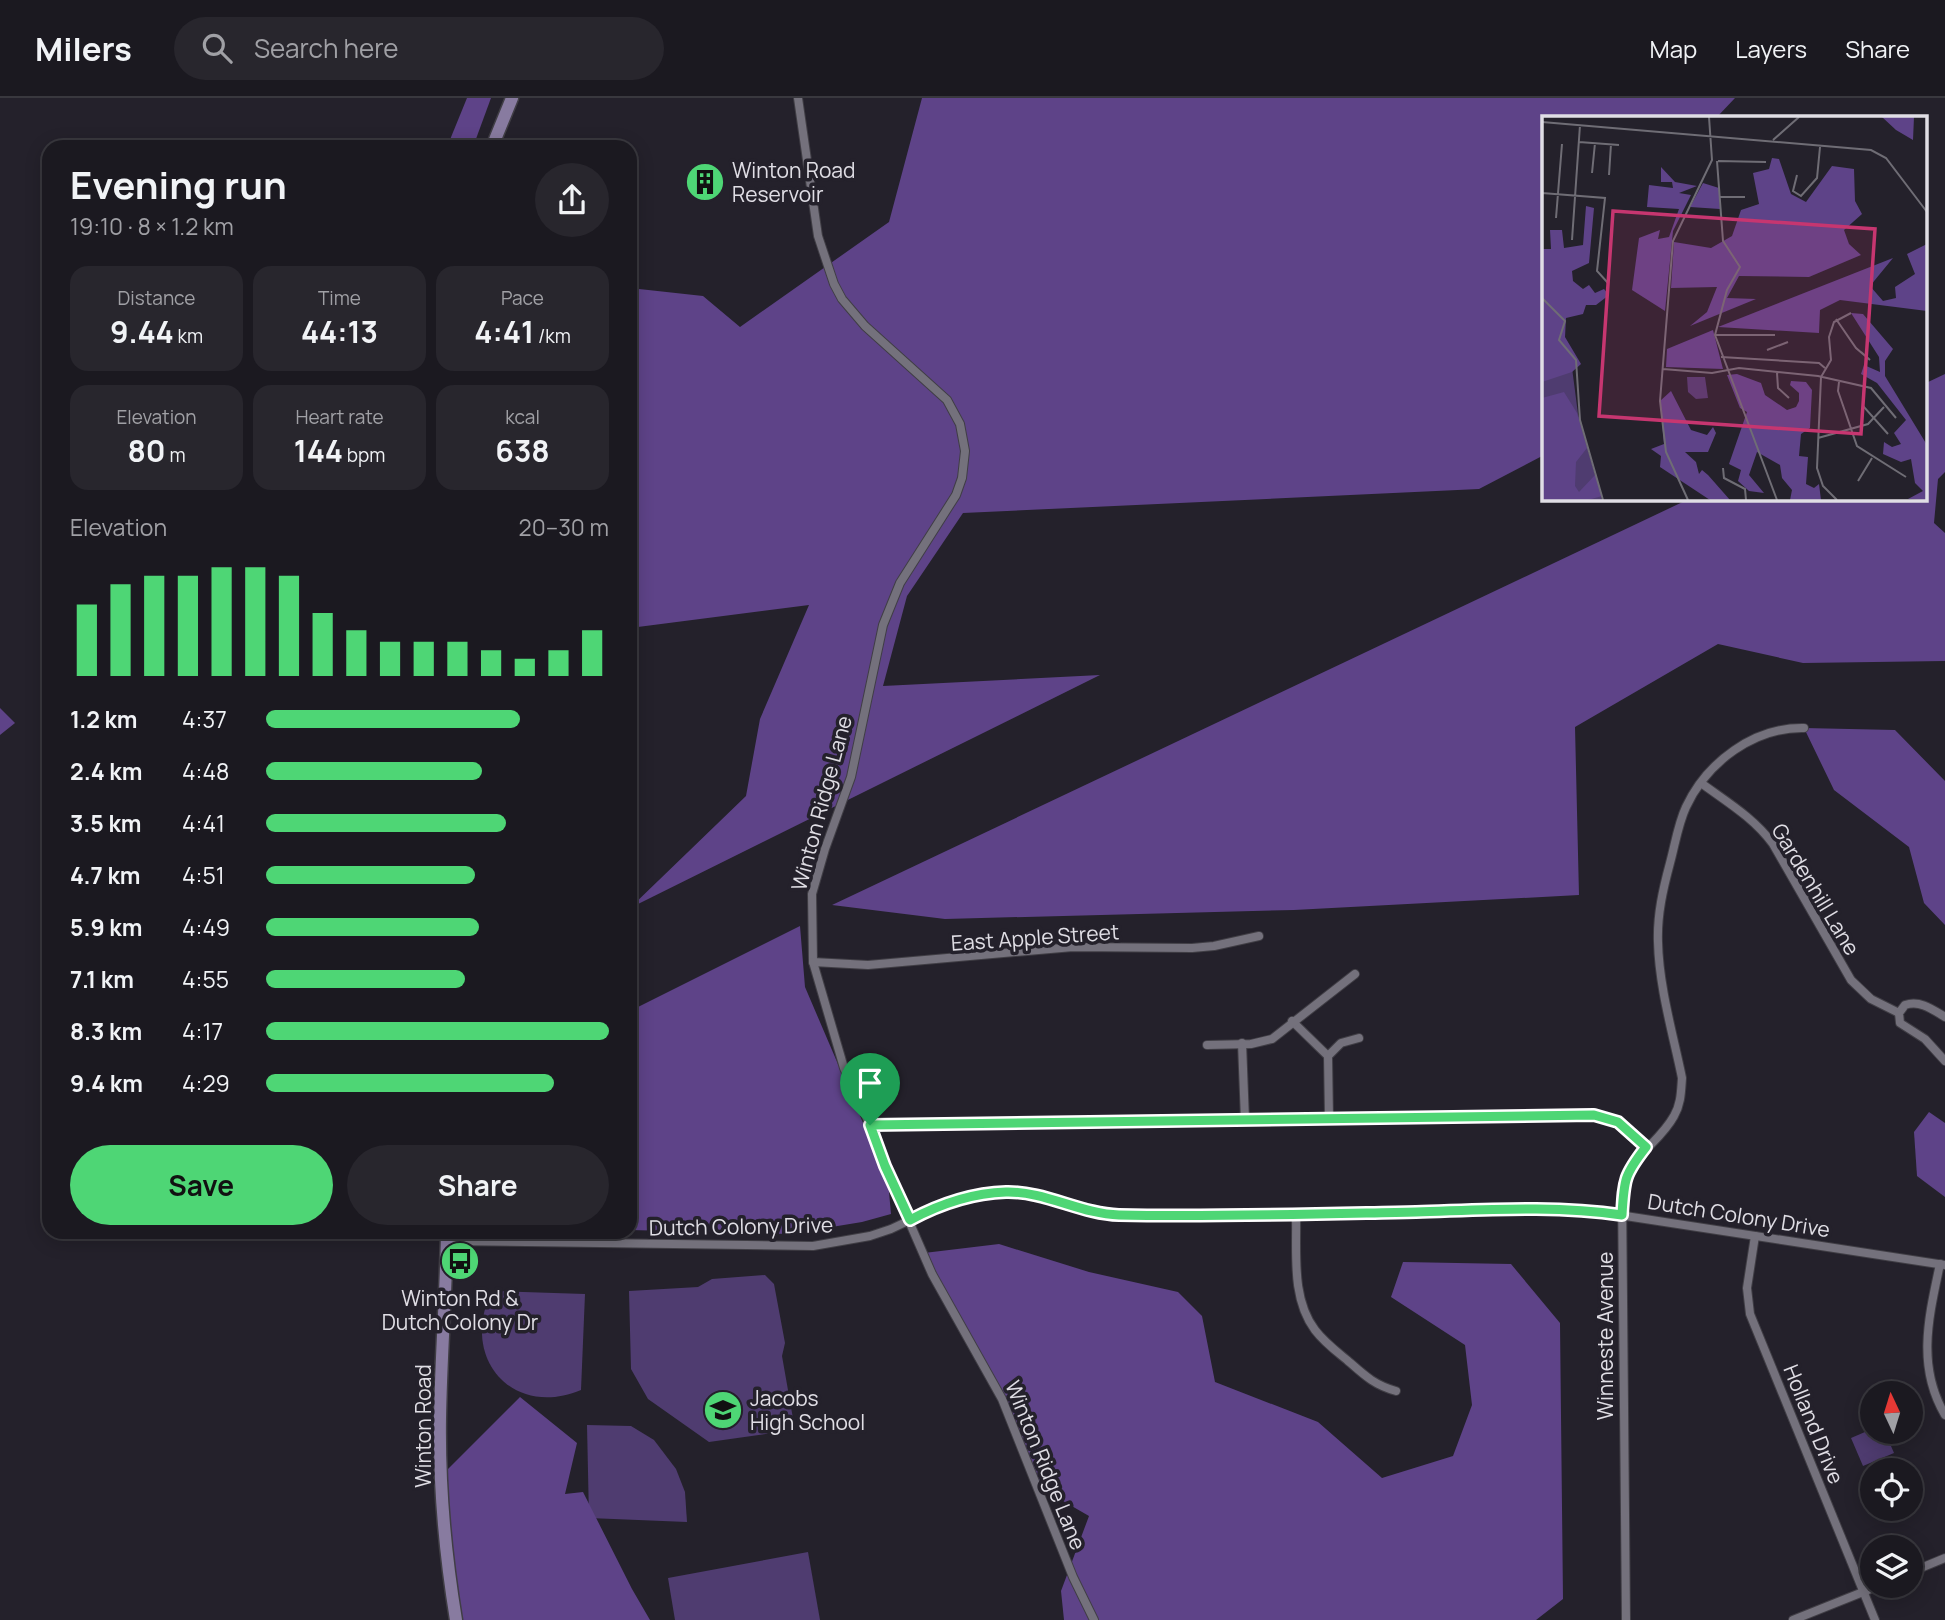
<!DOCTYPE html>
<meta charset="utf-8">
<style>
:root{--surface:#1b1920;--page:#28262d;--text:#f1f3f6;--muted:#a0a0a5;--line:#39383e;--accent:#4ed675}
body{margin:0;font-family:Manrope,sans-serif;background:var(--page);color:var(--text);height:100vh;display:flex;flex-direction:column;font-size:26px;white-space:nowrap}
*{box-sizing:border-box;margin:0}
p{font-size:23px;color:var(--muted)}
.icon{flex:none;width:38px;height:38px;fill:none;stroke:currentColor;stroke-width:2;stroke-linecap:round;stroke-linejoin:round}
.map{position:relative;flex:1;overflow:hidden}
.panel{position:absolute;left:42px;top:42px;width:595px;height:1099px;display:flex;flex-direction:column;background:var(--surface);border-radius:21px;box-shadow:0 4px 18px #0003,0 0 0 2px var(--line)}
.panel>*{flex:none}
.needle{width:46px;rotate:356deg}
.controls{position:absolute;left:1860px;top:1283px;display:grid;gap:14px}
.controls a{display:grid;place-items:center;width:63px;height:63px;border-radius:50%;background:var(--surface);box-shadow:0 4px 18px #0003,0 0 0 2px var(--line);font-size:35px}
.pin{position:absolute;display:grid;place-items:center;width:60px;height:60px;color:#fff;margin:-72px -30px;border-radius:50% 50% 50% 0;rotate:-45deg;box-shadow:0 0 7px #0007}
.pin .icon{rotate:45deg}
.round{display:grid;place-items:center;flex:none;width:74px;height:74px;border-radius:37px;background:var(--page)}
.headline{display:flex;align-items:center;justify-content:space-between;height:119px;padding:0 28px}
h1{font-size:38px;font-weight:700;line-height:52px}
.figures{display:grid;grid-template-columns:repeat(3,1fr);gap:10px;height:119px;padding:7px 28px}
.figures div{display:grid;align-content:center;border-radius:18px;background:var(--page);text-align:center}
.figures b{font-size:30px;font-weight:700}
.figures small{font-size:19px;font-weight:400}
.figures p{font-size:19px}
.chart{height:196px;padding:14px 28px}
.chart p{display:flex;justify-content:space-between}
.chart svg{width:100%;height:126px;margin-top:7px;stroke:var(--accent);stroke-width:6}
.button{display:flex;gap:14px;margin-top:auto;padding:14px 28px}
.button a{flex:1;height:80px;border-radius:42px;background:var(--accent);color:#111;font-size:28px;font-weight:700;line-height:80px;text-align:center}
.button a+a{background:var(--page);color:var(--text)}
ul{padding:0 28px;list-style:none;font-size:23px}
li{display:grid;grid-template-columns:112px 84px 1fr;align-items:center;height:52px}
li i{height:18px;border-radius:9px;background:var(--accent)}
header{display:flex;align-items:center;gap:42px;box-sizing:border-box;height:98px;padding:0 35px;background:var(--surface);border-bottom:2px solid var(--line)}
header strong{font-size:33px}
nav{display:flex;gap:38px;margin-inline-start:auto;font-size:24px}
.search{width:490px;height:63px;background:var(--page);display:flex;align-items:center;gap:18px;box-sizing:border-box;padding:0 24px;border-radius:38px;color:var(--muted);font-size:26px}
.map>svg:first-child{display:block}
</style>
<header>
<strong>Milers</strong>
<div class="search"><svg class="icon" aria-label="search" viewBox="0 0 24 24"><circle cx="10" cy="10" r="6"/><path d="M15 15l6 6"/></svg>Search here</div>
<nav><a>Map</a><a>Layers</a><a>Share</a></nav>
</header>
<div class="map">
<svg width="1945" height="1522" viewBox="0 0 1945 1522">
<rect width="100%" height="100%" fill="#24212b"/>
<g fill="#4f3c70">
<polygon points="765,1177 774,1186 785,1245 782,1258 795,1332 709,1344 648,1301 631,1271 629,1193 698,1189 712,1181"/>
<path d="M492 1193 585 1196 581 1292C512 1321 459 1259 492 1193Z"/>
<polygon points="587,1327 631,1328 654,1342 676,1371 685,1394 687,1424 589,1420"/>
<polygon points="1872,1331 1872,1334 1885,1334 1894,1355 1863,1368 1851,1340"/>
<polygon points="808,1454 820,1522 675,1522 668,1480"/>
</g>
<g fill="#5e4388">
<polygon points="467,0 491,0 473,49 447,49"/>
<polygon points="922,0 1735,0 1717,19 1544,19 1544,357 1479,391 963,415 907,498 883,588 1100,577 630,810 746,698 760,621 809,507 630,530 630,190 703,198 740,229 889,124"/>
<polygon points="1945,276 1945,374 1938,381 1934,425 1945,435 1945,563 1803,565 1718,546 1575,629 1579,797 1294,812 945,821 832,807 1689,401 1926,401 1926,285"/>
<polygon points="0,610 15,625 0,637"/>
<polygon points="1804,630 1895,632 1945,683 1945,827 1924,805 1909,749 1834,692"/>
<polygon points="800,828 805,889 888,1083 891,1116 862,1124 789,1136 630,1132 630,913"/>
<polygon points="1929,1014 1945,1025 1945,1099 1917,1078 1914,1034"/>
<polygon points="999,1146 1089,1174 1178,1194 1202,1218 1215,1284 1318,1324 1382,1380 1453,1358 1472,1307 1465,1247 1391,1199 1403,1164 1511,1166 1560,1225 1563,1501 1536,1522 1064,1522 1061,1493 1089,1418 1037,1388 1002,1301 924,1155"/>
<polygon points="520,1299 577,1345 565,1396 583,1394 632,1491 650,1522 456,1522 441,1378"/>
</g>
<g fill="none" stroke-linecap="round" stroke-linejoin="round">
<g stroke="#403e45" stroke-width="10">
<g id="minor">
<polyline points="798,0 818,138 834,186 842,201 865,228 947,302 960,326 965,353 962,380 956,397 900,485 883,527 851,679 825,751 812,796 813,864 844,970 870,1027 885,1068 932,1176 1002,1301 1073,1479 1094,1522"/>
<path d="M1701 685C1727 704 1754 720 1773 746L1851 882 1871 901 1899 915"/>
<polyline points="813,864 868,867 1073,849 1192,850 1214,848 1259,838"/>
<path d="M1945 919C1932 911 1920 902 1905 907L1899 915 1900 925 1925 941 1945 963"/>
<polyline points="1292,923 1328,958"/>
<polyline points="1242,945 1245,1022"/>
<polyline points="1207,947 1251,946 1272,941 1355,876"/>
<polyline points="1329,1021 1328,958 1341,945 1359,940"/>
<polyline points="870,1027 1594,1018 1617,1024 1646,1049"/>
<path d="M1296 1117C1297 1155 1291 1200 1315 1232 1324 1244 1336 1253 1347 1262 1364 1277 1374 1287 1396 1293"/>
<polyline points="1755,1138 1747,1190 1750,1216 1875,1522"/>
<polyline points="447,1143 813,1148 870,1138 891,1131 942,1107 984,1096 1006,1094 1028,1095 1116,1117 1296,1117 1479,1112 1593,1113 1945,1167"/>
<path d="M1940 1166C1929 1218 1916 1268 1945 1317"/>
<polyline points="1911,1474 1945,1460"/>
<path d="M1626 1522 1622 1095C1628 1058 1658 1047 1674 1018 1681 1006 1681 994 1682 980 1673 936 1659 889 1658 844 1657 817 1663 791 1670 765 1675 747 1678 726 1686 709 1707 664 1754 629 1804 630"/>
<polyline points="1793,1522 1878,1488"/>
</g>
</g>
<g stroke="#403e45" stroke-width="15">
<g id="secondary">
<polyline points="492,49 512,0"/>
<path d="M447 1134C446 1196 441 1258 440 1320 439 1388 445 1455 456 1522"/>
</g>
</g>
<use href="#minor" stroke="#74717c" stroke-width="8"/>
<use href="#secondary" stroke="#887ba0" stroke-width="12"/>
</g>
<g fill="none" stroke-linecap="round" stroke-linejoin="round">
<g stroke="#fff" stroke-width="14">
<path id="route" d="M1594 1017 1618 1024 1646 1049C1624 1077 1624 1082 1622 1117 1554 1107 1484 1112 1416 1114 1317 1116 1218 1119 1119 1117 1081 1116 1045 1093 1006 1094 972 1095 940 1106 910 1122L885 1068 870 1027Z"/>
</g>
<use href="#route" stroke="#4ed675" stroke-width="9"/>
</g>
<defs>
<g id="building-disc" transform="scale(2.0125)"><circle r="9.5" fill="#4ed675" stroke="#24212b"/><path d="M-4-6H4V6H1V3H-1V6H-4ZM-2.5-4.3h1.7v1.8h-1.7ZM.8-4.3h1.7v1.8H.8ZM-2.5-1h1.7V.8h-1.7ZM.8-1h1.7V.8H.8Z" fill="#111"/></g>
<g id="bus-disc" transform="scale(2.0125)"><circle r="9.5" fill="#4ed675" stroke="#24212b"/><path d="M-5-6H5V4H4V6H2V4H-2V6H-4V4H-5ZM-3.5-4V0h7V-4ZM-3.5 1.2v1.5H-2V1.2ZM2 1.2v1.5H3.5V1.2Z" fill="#111"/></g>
<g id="school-disc" transform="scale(2.0125)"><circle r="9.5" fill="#4ed675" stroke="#24212b"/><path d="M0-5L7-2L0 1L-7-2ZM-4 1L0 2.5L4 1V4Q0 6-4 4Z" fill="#111"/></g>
</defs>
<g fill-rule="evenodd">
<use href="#building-disc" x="705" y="84"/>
<use href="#bus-disc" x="460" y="1163"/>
<use href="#school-disc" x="723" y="1312"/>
</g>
<g text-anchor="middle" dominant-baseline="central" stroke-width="7" stroke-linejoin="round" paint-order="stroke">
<g font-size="21" fill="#e0dee5" stroke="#24212b" text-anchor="start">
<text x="732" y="72">Winton Road<tspan x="732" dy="24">Reservoir</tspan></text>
<text x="460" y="1200" text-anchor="middle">Winton Rd &amp;<tspan x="460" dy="24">Dutch Colony Dr</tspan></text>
<text x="750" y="1300">Jacobs<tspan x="750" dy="24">High School</tspan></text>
</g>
<g font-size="21" fill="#e0dee5" stroke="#24212b">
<text transform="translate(821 705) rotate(-75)">Winton Ridge Lane</text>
<text transform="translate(1816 791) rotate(59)">Gardenhill Lane</text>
<text transform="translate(1035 839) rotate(-4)">East Apple Street</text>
<text transform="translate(1739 1117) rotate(9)">Dutch Colony Drive</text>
<text transform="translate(741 1128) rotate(-1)">Dutch Colony Drive</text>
<text transform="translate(1605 1238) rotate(-90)">Winneste Avenue</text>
<text transform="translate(1814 1326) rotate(68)">Holland Drive</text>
<text transform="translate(423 1328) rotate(-90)">Winton Road</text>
<text transform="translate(1046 1367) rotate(68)">Winton Ridge Lane</text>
</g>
</g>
<g transform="translate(1542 18)">
<rect width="385" height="385" fill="#24212b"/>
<path d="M0 189 29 244 36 298 60 384H0ZM145 261H163L166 282 154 283 146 276Z" fill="#4f3c70"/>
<path d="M340 1H372L371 24 354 14ZM230 42 237 43 249 78 264 86 290 50 312 53 313 85 320 98 302 114 307 128 319 139 267 161 197 160 185 182 214 183 148 210 165 196 175 171 129 172 132 126 169 132 190 120 199 94 217 88 211 57 227 53ZM119 51 133 66 155 70 137 77 149 79 131 115 123 195 90 174 97 122 118 114 116 123 127 121 137 93 105 91 107 69 131 72 130 66H119ZM161 67 177 72 178 93 148 91ZM44 90 52 92 47 147 30 155 31 165 41 173 47 169 53 177 62 173 67 179 54 189H44L41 198 24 202 23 221 39 248 30 256 0 266V133H9L8 114H20L22 132 41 129ZM385 128V195L298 184 278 194 277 217 176 211 351 142 328 170 341 185 354 182 353 171 373 158 365 138ZM309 197 321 198 351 233 343 245V260L385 329V384L366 383 381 375 373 367 369 343 359 346 341 338 342 326 350 331 359 328 352 317 364 304 335 267 319 258 322 249 338 256 337 241ZM171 214 181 253 124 251 125 233ZM195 258 219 267 223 279 245 294 254 291 257 285V277L248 269 249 265 264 266 270 274 268 312 259 318 257 340 266 341 264 368 272 372 277 368 279 384H248L250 374 240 362 238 349 215 336 207 359 222 377 207 375 196 365 199 354 187 348 205 296 198 292 185 259ZM129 275 149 314 165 319 171 311 174 317 166 336H143L154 346 157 358 160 354 166 359 188 384H168L118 351 119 340 109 333 122 328 118 285ZM22 276 35 297 45 332 34 346 33 370 37 376 54 358 60 380 46 384H0V282Z" fill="#5e4388"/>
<path fill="none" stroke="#6f6d75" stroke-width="2" d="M0 6 329 34 344 42 385 96M231 24 257 1M37 26 77 29M175 45 181 125 198 151 185 174 173 219 235 384M176 45 224 46M0 49V80M50 57 53 27M67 59 69 28M255 59 251 75 259 80 275 62 278 31M0 77 63 82 55 155 66 167M178 81H203M14 102 20 28M30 124 38 9M0 182 23 205 17 224 34 244 38 304 61 384M294 203 314 232 328 244 319 236M173 219H233M225 234 246 226M179 241 277 247 283 252M121 253 170 257 197 252 276 260 329 272 354 302M235 257 236 272 247 282M297 266 296 275 315 330 364 361M322 271 321 290 346 318M276 322 326 308 342 291M181 352 182 362 203 373 204 384M316 365 330 342M146 384 124 336 118 285 131 125 170 44 167 1M295 384 281 370 275 352 279 261 289 244 287 221 292 206 309 197"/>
<path fill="#c63670" fill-opacity="0.15" stroke="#c63670" stroke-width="3.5" d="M71 95 333 113 319 318 57 300Z"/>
<rect width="385" height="385" fill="none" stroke="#e0dee5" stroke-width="3.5"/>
</g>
</svg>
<div class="controls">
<a><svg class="needle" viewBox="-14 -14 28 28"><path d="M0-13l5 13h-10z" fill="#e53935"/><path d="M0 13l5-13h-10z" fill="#a0a0a5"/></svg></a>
<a><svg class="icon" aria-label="locate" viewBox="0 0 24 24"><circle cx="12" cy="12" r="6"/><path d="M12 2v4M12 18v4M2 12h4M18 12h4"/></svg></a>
<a><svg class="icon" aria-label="layers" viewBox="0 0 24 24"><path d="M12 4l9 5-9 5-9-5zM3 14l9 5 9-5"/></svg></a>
</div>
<div class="pin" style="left:870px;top:1027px;background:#1e9e55"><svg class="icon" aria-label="arrive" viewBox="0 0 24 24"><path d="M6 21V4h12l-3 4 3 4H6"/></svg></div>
<section class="panel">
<div class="headline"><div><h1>Evening run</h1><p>19:10 · 8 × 1.2 km</p></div><a class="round"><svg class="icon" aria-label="share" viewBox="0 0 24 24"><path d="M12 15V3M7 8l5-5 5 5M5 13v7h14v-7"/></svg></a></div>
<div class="figures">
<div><p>Distance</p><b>9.44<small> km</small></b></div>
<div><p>Time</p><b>44:13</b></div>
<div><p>Pace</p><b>4:41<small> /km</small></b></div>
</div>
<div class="figures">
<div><p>Elevation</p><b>80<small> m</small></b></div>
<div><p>Heart rate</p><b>144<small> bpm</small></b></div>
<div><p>kcal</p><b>638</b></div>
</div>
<div class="chart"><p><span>Elevation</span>20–30 m</p>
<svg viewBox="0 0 160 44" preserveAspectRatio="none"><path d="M5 44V19M15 44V12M25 44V9M35 44V9M45 44V6M55 44V6M65 44V9M75 44V22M85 44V28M95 44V32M105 44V32M115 44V32M125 44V35M135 44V38M145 44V35M155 44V28"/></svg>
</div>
<ul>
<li><b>1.2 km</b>4:37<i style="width:74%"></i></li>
<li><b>2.4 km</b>4:48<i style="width:63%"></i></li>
<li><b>3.5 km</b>4:41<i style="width:70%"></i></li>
<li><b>4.7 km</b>4:51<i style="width:61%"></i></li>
<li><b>5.9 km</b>4:49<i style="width:62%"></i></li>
<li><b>7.1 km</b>4:55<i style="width:58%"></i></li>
<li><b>8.3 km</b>4:17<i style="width:100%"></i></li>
<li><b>9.4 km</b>4:29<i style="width:84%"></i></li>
</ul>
<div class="button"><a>Save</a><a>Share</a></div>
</section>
</div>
